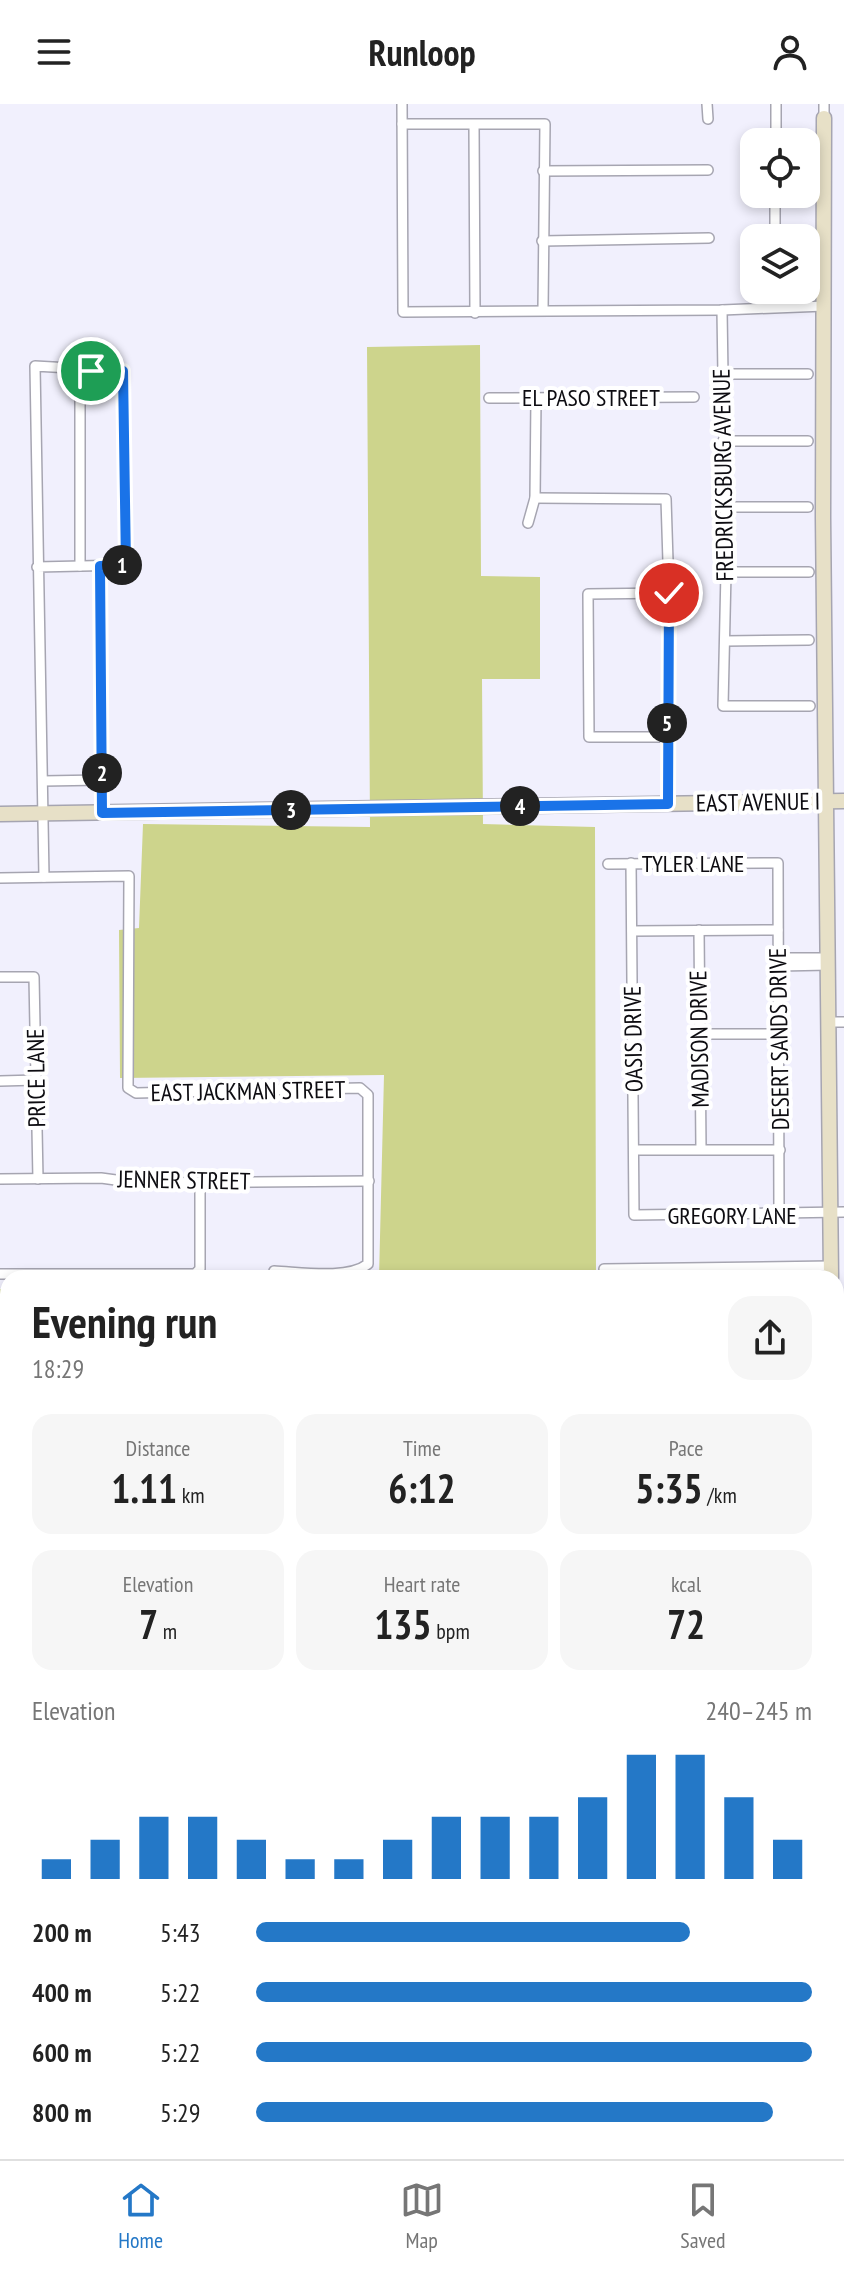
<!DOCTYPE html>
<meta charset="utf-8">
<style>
:root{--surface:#fff;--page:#f6f6f6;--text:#222;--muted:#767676;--line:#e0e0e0;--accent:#2478c7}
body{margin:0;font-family:"PT Sans Narrow",sans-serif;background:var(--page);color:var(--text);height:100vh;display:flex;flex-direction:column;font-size:30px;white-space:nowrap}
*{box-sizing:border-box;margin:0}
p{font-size:26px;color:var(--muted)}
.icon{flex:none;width:44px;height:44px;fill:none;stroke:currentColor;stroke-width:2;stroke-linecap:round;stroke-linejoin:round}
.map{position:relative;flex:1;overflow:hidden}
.details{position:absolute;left:0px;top:1166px;width:844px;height:890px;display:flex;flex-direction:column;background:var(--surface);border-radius:24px 24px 0 0;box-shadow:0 4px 12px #0003}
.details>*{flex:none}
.tools{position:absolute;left:740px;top:24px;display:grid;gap:16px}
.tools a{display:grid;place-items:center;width:80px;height:80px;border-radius:16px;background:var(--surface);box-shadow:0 4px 12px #0003;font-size:40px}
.pin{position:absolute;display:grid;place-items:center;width:68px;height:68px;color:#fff;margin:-34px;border:4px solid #fff;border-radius:50%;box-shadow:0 2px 8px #0007}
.km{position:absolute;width:40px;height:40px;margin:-20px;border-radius:50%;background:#222;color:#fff;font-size:22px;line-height:40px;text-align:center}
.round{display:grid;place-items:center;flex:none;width:84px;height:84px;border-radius:24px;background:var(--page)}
.head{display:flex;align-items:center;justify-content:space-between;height:136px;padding:0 32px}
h1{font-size:44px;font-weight:700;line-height:60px}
.figures{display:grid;grid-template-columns:repeat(3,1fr);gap:12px;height:136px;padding:8px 32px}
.figures div{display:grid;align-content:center;border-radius:20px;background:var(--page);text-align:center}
.figures b{font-size:40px;font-weight:700}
.figures small{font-size:22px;font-weight:400}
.figures p{font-size:22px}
.chart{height:224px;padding:16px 32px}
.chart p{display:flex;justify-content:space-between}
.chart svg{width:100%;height:144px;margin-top:8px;stroke:var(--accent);stroke-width:6}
ul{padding:0 32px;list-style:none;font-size:26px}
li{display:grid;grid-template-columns:128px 96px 1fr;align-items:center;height:60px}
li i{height:20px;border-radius:10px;background:var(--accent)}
header{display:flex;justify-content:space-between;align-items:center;height:104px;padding:0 32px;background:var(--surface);font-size:36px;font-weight:700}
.tab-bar{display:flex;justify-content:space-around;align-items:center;height:112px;border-top:2px solid var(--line);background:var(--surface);font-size:22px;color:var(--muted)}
.tab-bar a{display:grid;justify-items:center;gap:4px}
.tab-bar .selected{color:var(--accent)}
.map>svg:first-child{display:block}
</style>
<header><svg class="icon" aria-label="menu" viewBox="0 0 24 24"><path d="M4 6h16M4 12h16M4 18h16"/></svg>Runloop<svg class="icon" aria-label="person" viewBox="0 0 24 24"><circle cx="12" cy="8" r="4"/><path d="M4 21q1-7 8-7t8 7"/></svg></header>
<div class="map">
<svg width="844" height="2055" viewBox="0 0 844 2055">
<rect width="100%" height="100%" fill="#f1f0fd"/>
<g fill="#cdd48c">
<polygon points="480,241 481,472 540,473 540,575 482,575 483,720 595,723 596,1174 379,1174 384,971 120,974 119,826 139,824 143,720 370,723 367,243"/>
<rect x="0" y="1185" width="8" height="438"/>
<polygon points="0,1949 8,1949 8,2048 258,2048 258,2055 0,2055"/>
<rect x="381" y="2048" width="224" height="7"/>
</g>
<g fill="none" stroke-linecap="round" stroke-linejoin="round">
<g stroke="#a6a5b1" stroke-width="12">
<g id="street">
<polyline points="402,0 403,208 722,206 825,202"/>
<polyline points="707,0 708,15"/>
<polyline points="776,0 776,38"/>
<polyline points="824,0 824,14"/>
<polyline points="402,20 545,20 543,206"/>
<polyline points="474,21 475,209"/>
<polyline points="543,67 708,66"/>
<polyline points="775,134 775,90"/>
<polyline points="542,137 709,134"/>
<polyline points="775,202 775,186"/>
<polyline points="722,206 726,468 723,602 810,602"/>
<polyline points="721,270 808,270"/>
<polyline points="489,294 694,293"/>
<polyline points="723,337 808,337"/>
<polyline points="535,394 666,395 669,489 668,700"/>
<polyline points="724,403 808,403"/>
<polyline points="528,419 535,394 536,294"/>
<polyline points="80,462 80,265"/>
<polyline points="100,462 102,709"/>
<path d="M37 463 126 461 123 267 35 262C37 432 42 603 44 773"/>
<polyline points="726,468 809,468"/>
<polyline points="725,537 809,536"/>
<polyline points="667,633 589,633 588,490 669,489"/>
<polyline points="43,677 102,676"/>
<polyline points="631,759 634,1111 844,1108"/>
<polyline points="608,760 778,759 779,1110"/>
<path d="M0 774 129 772 128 984 136 989 360 984 368 991V1160C347 1176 300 1168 274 1167"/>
<polyline points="699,826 701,1045"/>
<polyline points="632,827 778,826"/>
<polyline points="778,854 829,854"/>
<polyline points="779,862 829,861"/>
<polyline points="0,873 34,873 38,1075"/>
<polyline points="829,918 844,918"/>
<polyline points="699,930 779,930"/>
<polyline points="0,977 37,976"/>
<polyline points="634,1046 780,1046"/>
<polyline points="0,1075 101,1074 138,1079 369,1077"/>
<polyline points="604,1165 831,1162"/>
<polyline points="0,1170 195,1170 200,1165 200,1078"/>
<polyline points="0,1701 8,1701"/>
<polyline points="0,1794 8,1794"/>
<polyline points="0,1897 8,1897"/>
<polyline points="315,2048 315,2055"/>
<polyline points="719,2048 719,2055"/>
</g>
</g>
<g stroke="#a6a5b1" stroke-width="17">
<g id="secondary">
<polyline points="824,14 823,414 831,1174"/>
<polyline points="0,710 844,697"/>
<polyline points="836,1615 840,1789 839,2055"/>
<polyline points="0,1638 8,1638"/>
</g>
</g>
<use href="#street" stroke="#fff" stroke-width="9"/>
<use href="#secondary" stroke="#e7e0c7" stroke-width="14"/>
</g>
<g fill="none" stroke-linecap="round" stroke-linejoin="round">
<g stroke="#fff" stroke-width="16">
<polyline id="route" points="91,267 123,267 126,461 100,462 102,709 668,700 669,489"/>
</g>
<use href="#route" stroke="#1a73e8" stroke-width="10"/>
</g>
<g text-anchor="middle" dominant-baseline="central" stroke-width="8" stroke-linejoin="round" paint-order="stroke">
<g font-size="24" fill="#0d0c11" stroke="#fff">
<text x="591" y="293">EL PASO STREET</text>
<text transform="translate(723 371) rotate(-91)">FREDRICKSBURG AVENUE</text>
<text transform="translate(758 698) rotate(-1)">EAST AVENUE I</text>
<text x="693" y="759">TYLER LANE</text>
<text transform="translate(633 935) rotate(-91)">OASIS DRIVE</text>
<text transform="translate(699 935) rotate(-91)">MADISON DRIVE</text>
<text transform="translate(779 935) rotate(-91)">DESERT SANDS DRIVE</text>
<text transform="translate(36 974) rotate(-91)">PRICE LANE</text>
<text transform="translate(248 987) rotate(-1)">EAST JACKMAN STREET</text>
<text transform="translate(184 1076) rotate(1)">JENNER STREET</text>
<text x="732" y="1111">GREGORY LANE</text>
</g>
</g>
</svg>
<div class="tools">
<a><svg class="icon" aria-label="locate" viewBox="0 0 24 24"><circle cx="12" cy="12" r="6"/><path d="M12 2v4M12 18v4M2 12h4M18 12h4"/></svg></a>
<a><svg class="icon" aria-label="layers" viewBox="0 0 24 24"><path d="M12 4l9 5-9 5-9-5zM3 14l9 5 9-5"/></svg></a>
</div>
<div class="pin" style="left:91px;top:267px;background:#1e9e55"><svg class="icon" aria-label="arrive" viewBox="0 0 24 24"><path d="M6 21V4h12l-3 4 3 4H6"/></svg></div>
<div class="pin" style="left:669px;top:489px;background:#d93025"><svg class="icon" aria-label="check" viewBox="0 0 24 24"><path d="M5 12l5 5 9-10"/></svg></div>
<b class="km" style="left:122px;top:461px">1</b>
<b class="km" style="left:102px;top:669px">2</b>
<b class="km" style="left:291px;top:706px">3</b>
<b class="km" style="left:520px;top:702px">4</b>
<b class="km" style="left:667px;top:619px">5</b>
<section class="details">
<div class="head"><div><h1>Evening run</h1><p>18:29</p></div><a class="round"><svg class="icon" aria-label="share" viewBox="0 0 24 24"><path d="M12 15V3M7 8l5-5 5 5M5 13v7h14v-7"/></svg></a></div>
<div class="figures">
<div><p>Distance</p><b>1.11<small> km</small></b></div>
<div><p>Time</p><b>6:12</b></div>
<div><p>Pace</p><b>5:35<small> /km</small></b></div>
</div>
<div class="figures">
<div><p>Elevation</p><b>7<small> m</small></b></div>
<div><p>Heart rate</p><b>135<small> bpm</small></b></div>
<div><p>kcal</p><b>72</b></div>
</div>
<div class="chart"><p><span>Elevation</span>240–245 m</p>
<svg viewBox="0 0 160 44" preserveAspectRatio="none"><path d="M5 44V38M15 44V32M25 44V25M35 44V25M45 44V32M55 44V38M65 44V38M75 44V32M85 44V25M95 44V25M105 44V25M115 44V19M125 44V6M135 44V6M145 44V19M155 44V32"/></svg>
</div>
<ul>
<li><b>200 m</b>5:43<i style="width:78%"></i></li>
<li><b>400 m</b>5:22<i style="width:100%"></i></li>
<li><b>600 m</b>5:22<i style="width:100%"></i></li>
<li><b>800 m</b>5:29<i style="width:93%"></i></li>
</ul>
</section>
</div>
<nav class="tab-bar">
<a class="selected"><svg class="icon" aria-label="home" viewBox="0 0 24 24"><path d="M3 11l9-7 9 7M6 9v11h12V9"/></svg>Home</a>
<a><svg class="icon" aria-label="map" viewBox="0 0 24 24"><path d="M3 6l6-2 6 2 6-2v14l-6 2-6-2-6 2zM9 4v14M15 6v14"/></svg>Map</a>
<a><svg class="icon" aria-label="saved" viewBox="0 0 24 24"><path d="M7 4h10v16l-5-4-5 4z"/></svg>Saved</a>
</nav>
